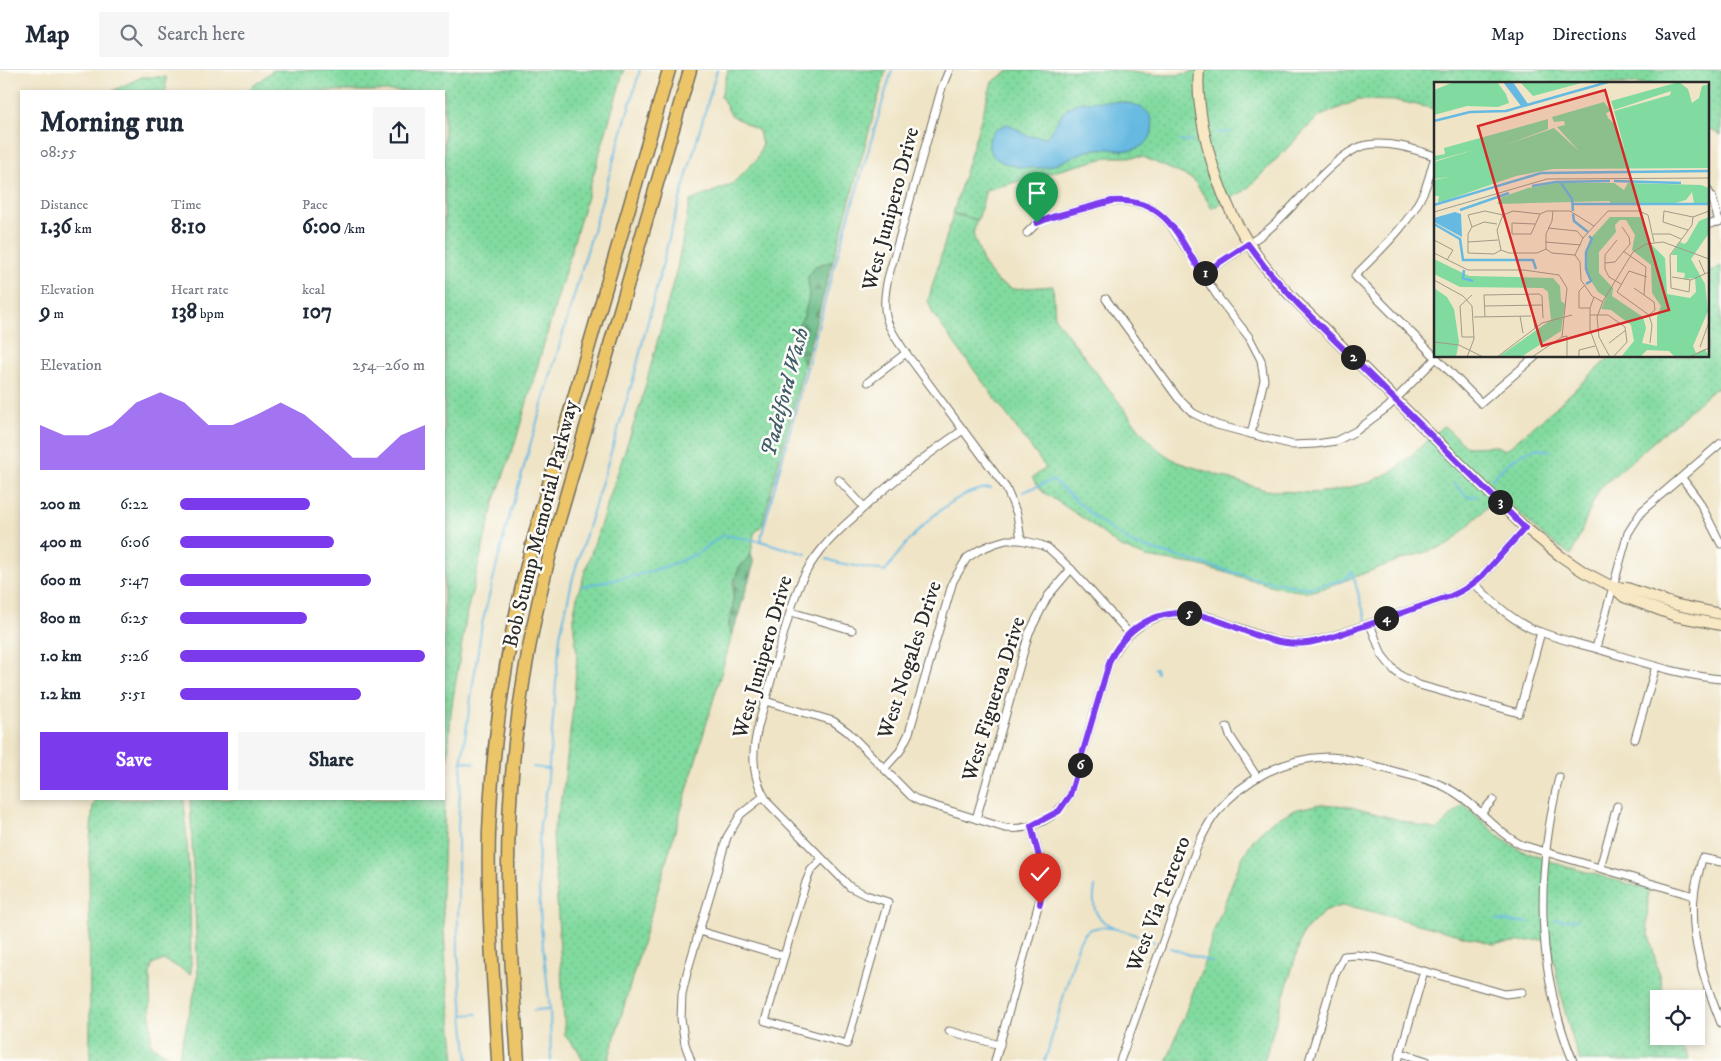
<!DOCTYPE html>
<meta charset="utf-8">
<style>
:root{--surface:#fff;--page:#f6f6f7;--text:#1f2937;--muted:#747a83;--line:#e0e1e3;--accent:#7c3aed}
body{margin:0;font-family:"IM FELL DW Pica",serif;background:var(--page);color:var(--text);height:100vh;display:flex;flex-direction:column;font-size:19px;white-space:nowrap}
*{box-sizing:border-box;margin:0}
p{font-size:16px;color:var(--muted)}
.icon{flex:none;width:28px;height:28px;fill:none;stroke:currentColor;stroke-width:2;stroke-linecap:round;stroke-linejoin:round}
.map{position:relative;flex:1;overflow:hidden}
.side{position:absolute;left:20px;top:20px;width:425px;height:710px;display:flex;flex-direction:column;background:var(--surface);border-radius:0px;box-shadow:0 2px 8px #0003}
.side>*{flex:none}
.fabs{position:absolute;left:1650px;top:920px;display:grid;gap:10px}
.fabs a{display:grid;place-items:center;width:55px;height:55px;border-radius:0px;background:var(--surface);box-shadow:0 2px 8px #0003;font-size:25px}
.pin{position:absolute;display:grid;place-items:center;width:42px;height:42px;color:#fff;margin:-51px -21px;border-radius:50% 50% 50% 0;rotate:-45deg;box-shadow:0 0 5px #0007}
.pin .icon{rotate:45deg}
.km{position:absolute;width:25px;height:25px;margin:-12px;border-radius:50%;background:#222;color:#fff;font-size:14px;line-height:25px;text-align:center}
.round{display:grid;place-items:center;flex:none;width:52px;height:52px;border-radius:0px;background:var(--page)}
.overview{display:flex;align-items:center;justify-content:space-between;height:85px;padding:0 20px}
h1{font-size:28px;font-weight:700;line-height:38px}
.metrics{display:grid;grid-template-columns:repeat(3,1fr);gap:8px;height:85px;padding:5px 20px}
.metrics div{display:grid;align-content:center}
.metrics b{font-size:21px;font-weight:700}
.metrics small{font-size:14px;font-weight:400}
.metrics p{font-size:14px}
.chart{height:140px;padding:10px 20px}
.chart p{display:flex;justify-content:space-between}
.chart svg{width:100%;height:90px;margin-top:5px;fill:var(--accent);opacity:.7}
.primary-button{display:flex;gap:10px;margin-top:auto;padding:10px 20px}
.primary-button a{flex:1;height:58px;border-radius:0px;background:var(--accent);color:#fff;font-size:20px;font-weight:700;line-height:58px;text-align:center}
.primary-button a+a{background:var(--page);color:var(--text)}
ul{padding:0 20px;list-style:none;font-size:16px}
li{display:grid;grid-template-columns:80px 60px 1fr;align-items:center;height:38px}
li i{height:12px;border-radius:6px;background:var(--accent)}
header{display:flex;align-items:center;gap:30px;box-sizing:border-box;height:70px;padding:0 25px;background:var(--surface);border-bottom:1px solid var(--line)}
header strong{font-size:24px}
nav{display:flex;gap:28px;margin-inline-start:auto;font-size:18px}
.search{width:350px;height:45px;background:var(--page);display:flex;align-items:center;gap:12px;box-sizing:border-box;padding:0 18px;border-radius:0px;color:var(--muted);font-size:19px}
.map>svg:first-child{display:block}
</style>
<header>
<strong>Map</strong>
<div class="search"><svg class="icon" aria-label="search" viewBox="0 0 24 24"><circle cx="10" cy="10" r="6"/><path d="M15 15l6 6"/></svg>Search here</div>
<nav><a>Map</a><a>Directions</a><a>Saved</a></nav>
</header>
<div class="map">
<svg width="1721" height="991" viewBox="0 0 1721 991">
<defs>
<pattern id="grass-dots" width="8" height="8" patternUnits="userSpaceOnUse" patternTransform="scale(1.25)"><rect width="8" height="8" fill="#81da9f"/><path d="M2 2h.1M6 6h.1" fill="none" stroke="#70bb89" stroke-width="1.8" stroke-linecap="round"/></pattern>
<pattern id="forest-firs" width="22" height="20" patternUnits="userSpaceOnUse" patternTransform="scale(1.25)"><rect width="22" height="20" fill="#68ba86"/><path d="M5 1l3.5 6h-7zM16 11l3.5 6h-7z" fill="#56976e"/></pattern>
</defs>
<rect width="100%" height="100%" fill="#fdfcf7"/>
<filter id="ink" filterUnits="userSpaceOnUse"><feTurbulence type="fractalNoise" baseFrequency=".02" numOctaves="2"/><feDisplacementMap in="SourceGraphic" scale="10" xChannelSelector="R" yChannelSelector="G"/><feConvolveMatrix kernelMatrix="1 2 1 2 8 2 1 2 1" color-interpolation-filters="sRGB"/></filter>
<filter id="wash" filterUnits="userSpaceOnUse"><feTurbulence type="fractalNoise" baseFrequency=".0096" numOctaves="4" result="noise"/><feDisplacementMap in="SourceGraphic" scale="20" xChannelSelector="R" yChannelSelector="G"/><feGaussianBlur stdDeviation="1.12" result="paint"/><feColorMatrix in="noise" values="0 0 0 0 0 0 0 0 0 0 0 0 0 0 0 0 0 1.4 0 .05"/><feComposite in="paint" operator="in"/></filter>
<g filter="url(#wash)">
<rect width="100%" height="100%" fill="#efe4c6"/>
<g fill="url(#grass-dots)" stroke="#568265">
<polygon points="273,0 624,0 515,373 494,432 467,542 451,641 445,730 442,823 446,898 455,991 178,991 198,907 190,729 444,729 444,21 247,21"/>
<polygon points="728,0 886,0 833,191 815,196 808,207 809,227 804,246 794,262 796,279 805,293 762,455 754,464 751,484 739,498 733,512 733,537 728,556 732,566 608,991 583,991 578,980 565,966 553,762 563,722 574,629 577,584 574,560 574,542 578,523 641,332 677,198 690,131 732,114 757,89 762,75 759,61 731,45 721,26"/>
<path d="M1010 0C1043 0 1077 0 1110 0 1138 2 1172 10 1199 0H1721V65L1707 58V14H1435V39L1399 31 1358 30 1318 47 1246 120 1212 138 1193 109 1143 87H1109L986 120 978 150 953 143 992 12Z"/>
<polygon points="142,7 166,7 166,21 112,21"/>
<path d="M953 144 977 150 973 164 984 195 998 212 1013 219 1053 216 1055 248 1143 364 1160 381 1177 392 1265 420 1311 423 1333 421 1371 412 1396 399 1444 356 1467 377 1497 376 1506 380 1545 347 1611 286H1707V204L1721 196V316L1714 319 1600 418C1588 440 1582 463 1571 485L1542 465 1500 425 1448 475 1394 492 1328 517 1308 522 1284 519 1198 495 1146 487 1119 476 1086 450 1043 422 1032 408 1046 398 933 244 928 231Z"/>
<polygon points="97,729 184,729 190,821 191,904 164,890 152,895 150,903 151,975 173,989 173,991 90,991 89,783 93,736"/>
<path d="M1320 734 1347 736 1437 760 1463 734 1501 768 1520 780 1561 795 1648 819 1647 856 1665 929H1659V966H1678L1689 991H1580C1566 951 1556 911 1551 869L1493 874 1358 838 1340 836 1324 842 1303 863 1264 991H1167L1207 885 1213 863 1241 790 1254 768 1271 752 1294 740Z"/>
</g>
<g fill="url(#forest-firs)" stroke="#4a7258">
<polygon points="833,191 805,293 796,279 794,262 804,246 809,227 808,207 815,196"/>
<path d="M751 484 754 493 732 566C726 552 732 549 733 535 735 508 732 506 751 484Z"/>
</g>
<path fill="#66bae2" stroke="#487286" d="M1082 32C1103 31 1159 26 1152 61 1151 70 1144 76 1135 79 1123 83 1109 77 1097 79 1074 82 1060 98 1035 98 1018 98 986 94 989 71 991 61 999 57 1008 54L1028 66 1047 67C1058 52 1062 36 1082 32Z"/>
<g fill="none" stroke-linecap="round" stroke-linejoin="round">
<g stroke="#66bae2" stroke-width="2">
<polyline points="1218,63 1231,62"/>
<polyline points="1181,71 1191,71"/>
<path d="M1492 409C1503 397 1518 383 1534 379 1539 378 1545 380 1550 381"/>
<polyline points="1454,414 1467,426 1474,427 1476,425"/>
<polyline points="1023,422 1053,410 1099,451 1133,474 1257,509 1307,518 1344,510 1352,502"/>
<polyline points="760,471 836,190 892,0"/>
<path d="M827 489 839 493 885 501C907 470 950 419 991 418"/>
<polyline points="1352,502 1366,550"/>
<path d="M582 516C620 509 659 502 694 485 704 480 713 471 723 465L760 471 806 484"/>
<polyline points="1154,598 1156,599 1157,603"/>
<polyline points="462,691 474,693"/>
<polyline points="533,697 548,699"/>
<path d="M1095 816C1092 836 1093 848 1113 857"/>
<polyline points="1496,850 1516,852 1529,852"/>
<polyline points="1555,850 1577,850"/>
<polyline points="1170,878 1211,892"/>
<polyline points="534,940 549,939"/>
<polyline points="463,945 477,944"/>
<polyline points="468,991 463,945 458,884 458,756 462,688 482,554 506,458 640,0"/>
<polyline points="551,991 550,939 541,857 538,800 540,754 547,718 560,566 573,507 633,310 672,157 717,0"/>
<path d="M1045 991 1079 872C1082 868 1085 862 1089 860 1107 851 1137 866 1154 872"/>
</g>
</g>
</g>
<g filter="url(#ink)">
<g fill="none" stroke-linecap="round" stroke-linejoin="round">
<g stroke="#706c61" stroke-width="9">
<g id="street">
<path d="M949 0 942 17 888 208C880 244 886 255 906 283L1006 418 1017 444 1021 470"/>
<path d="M1435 87C1431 98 1429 110 1424 121 1409 155 1380 180 1355 206L1481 333 1536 286"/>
<polyline points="1707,119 1712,127 1719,152"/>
<polyline points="1707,155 1721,151"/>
<path d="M1027 163 1037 153 1052 147 1112 131C1136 130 1155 136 1170 154L1220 230 1249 267 1261 290 1264 310 1251 364"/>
<path d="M1203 204C1225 189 1248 176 1269 159 1296 137 1335 81 1367 75 1390 71 1413 79 1435 86"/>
<polyline points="1106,229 1178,328 1193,343 1217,355 1293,375 1316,374 1336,371 1356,361 1388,337 1436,288"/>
<polyline points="868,312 906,283"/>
<polyline points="1682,408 1699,431 1721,474"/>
<polyline points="839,410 864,437"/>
<path d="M1474 513C1491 531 1507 546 1528 557 1547 566 1570 571 1590 577 1633 589 1677 605 1721 609"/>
<polyline points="791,542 852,560"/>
<polyline points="1370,554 1382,585 1394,600 1401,606 1419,615 1519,643 1541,562"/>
<polyline points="1596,578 1628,463 1642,441 1721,373"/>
<path d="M765 631 833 651 848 662 911 726 919 731 1005 758C1032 761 1057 748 1070 725L1110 590 1125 568 1145 552 1164 545 1190 543 1210 547 1275 571 1294 573H1306L1330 567 1451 526C1462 521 1473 515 1482 506L1525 458"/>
<polyline points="1227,657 1230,666 1257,707"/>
<polyline points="1635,669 1656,596"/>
<polyline points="884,699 900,681 909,663 953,511 967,488 979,480 993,474 1006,470 1021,470 1041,475 1048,478 1071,499 1129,563"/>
<path d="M1559 707C1536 803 1535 898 1573 991"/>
<polyline points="1482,742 1493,730"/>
<polyline points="976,749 1029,563 1048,526 1071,499"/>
<path d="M822 789 811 800 806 812 765 951 847 974 888 832 866 825 850 817 769 734C743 697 756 664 767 625 777 590 785 553 798 519 809 489 832 466 856 445 889 413 925 386 963 360"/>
<path d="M1721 792 1702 788C1700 800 1695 813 1694 826 1690 870 1705 913 1721 953"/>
<polyline points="1600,798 1617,736"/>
<polyline points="699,861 784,886"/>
<polyline points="949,961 1000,975"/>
<polyline points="1401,983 1427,991"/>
<polyline points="691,991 685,974 681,949 682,924 688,899 727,767 741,744 764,726"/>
<polyline points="995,991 1043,818 1042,797 1031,756"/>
<path d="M1120 991 1197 777C1203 764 1209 751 1218 741 1244 709 1285 688 1327 687 1348 687 1370 695 1390 700 1410 706 1432 709 1451 720 1478 735 1495 762 1522 775L1694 826"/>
<polyline points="1309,991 1335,904 1344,886 1357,885 1378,888 1505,924 1522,922"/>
<polyline points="1398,991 1424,901"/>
</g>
</g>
<g stroke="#706c61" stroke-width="12">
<g id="secondary">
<path d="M1199 0C1197 20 1200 41 1204 61 1216 121 1240 168 1279 214L1521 454 1559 485 1584 502 1613 517 1624 527 1676 546 1721 555"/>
<polyline points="1613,517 1627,518 1677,535 1721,544"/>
</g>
</g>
<g stroke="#706c61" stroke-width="15">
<g id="highway">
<path d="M498 991C494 914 487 838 489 761 493 651 512 544 542 438L669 0"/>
<path d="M518 991C514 930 509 870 508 809 507 687 526 567 559 450L690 0"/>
</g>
</g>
<use href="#street" stroke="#fff" stroke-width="7"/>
<use href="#secondary" stroke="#f8e8c3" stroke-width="10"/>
<use href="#highway" stroke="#edc569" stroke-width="12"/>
</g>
</g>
<g fill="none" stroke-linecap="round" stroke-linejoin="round" filter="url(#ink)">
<g stroke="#fff" stroke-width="10">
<path id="route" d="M1037 153 1052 147 1112 131C1167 128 1177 165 1202 204L1248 174 1265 197 1298 234 1525 458 1482 506C1473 515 1462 521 1451 526 1421 536 1391 547 1361 557 1343 563 1325 571 1307 573 1250 580 1207 524 1149 550 1131 558 1119 573 1110 590L1070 725 1059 741 1031 756 1044 806 1040 834"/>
</g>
<use href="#route" stroke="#7c3aed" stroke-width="6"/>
</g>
<g text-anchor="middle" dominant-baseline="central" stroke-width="5" stroke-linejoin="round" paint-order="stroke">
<g font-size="21" fill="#2b2b2b" stroke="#fdfcf7">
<text transform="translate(891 139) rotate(-75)">West Junipero Drive</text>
<text transform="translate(541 454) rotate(-76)">Bob Stump Memorial Parkway</text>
<text transform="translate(763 587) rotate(-74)">West Junipero Drive</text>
<text transform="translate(910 590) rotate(-72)">West Nogales Drive</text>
<text transform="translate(994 629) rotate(-73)">West Figueroa Drive</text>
<text transform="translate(1159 834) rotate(-69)">West Via Tercero</text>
</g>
<g font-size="22" font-style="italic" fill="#405d6b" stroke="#fdfcf7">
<text transform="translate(785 322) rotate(-75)">Padelford Wash</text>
</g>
</g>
<g transform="translate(1434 12)">
<rect width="275" height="275" fill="#efe4c6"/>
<path d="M20 0H63L72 12 75 21 64 25 33 24 0 33V8ZM151 0 99 14 86 0ZM245 0 254 7 258 21 265 16 268 4 275 2V86L119 87 82 94 10 119 4 120 5 114H0V98L14 95 0 97V80L43 67 0 79V74L11 72 10 66 114 37V47L74 62 120 46 145 69 123 45 131 43 130 39 120 40 118 35 170 20 177 29 172 31 174 36 182 43 191 69 180 29 236 13 237 9 180 28 177 19ZM123 101H180L190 108 194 101 267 103 275 106V121H260L258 110 252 118 241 121H177L175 119 63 122 68 115 94 106ZM176 135H206L210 139 215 160 231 176 233 212 256 216 262 210 261 196 250 197 251 191 243 190V173H237L246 160 250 162 253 160 265 139 275 135V151L257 177 271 202 274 229 259 264 262 271 271 267 275 275H241L235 269 213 268 206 275H187L200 259 197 243 177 228 167 227 172 215 164 210 152 191 151 172 156 157ZM186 138H192L201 153 198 168 217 183 218 211 227 224 223 235V264L208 261 212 246 209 235 178 214 179 206 165 191V170L182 150 181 143ZM0 177 35 194 119 196 126 204 127 219 131 222 127 249 87 275H64L117 238 114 210 109 206 26 205 0 192ZM0 206 13 215 20 227 25 260 22 275H0Z" fill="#81da9f" fill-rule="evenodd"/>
<path d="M79 0 85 9 94 22 87 24 69 0ZM21 130 27 132 28 155 0 140V136Z" fill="#66bae2"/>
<path fill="none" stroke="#66bae2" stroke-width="2.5" d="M0 39 36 30 72 29 174 0M180 99 247 101M127 101 138 117 139 129M98 104 122 100 176 99M139 122H275M0 123 107 91 275 89M26 128 75 111M139 132 140 139 154 150M0 142 26 157 29 178H99L102 187M30 188 29 196 39 199M152 202 157 199 152 187V170L158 157 155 154"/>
<path fill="none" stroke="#a19a88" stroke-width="1" d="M0 130 113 97 275 96M106 132 113 129H136L160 144M214 133 220 160M101 142 78 141V152H97L106 132M38 145 34 152V171L60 172 67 168M38 145 34 133 51 129 69 133M38 145 50 140 63 142M114 146 143 149 149 156M254 148 229 140 230 129 259 135 275 129M219 152H236L247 157M149 156 174 129H205L214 133M0 158 19 168 13 178M183 158 171 173V187L175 195 187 202M34 160 64 158M111 160 147 163M112 167V152L118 139 119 129M112 167 118 171 141 173M67 168 63 148 69 133 79 129 106 132M67 168 75 171H103L112 167M189 169 212 185 210 213M0 171 34 188H90L125 193 133 206 128 255M141 173 146 180 147 198 158 214 169 220M141 173 149 156M236 173 237 206 255 210 256 198M236 173 258 143 259 135M265 178 271 192M171 181 181 180 196 162 195 155 188 145M213 195 195 189 183 210 215 233 218 243 216 261M238 195 257 198 275 190M0 198 29 214 38 224 40 257 33 275M151 203 145 209V226H156M200 206 220 220 221 228 215 233M38 213 26 224 28 255H40M160 215 156 226V248L166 275M97 223 101 246M51 224 108 223M156 233H174L191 245 193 260 179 275M86 234 89 251M40 235 97 234M51 235 50 213 105 212 108 214 109 236M128 255 133 254V275M0 260 25 263 49 275M175 261 192 248M266 265 275 240M63 275 108 241 138 233M98 275 128 255M145 275V268L161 264M176 275 165 255 163 235 169 219 199 170 212 162 229 160 275 177M255 275 275 266"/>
<path fill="#d62828" fill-opacity="0.15" stroke="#d62828" stroke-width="2.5" d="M171 8 235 228 108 264 44 44Z"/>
<rect width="275" height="275" fill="none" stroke="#2b2b2b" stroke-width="2.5"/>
</g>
</svg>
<div class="fabs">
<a><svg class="icon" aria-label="locate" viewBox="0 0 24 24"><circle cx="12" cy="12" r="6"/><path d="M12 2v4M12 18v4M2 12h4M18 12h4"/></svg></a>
</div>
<div class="pin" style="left:1037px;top:153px;background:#1e9e55"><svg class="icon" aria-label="arrive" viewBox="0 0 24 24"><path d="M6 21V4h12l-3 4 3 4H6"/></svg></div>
<div class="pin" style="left:1040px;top:834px;background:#d93025"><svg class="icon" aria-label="check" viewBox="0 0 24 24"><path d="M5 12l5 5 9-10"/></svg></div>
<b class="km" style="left:1205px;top:203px">1</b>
<b class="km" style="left:1353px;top:287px">2</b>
<b class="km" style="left:1500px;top:432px">3</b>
<b class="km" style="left:1386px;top:548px">4</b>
<b class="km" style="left:1189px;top:543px">5</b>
<b class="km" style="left:1080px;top:695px">6</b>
<section class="side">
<div class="overview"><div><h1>Morning run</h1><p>08:55</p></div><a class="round"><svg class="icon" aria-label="share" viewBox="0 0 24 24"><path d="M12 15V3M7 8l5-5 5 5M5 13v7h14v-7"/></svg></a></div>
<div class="metrics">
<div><p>Distance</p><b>1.36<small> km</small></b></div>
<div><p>Time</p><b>8:10</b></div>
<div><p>Pace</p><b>6:00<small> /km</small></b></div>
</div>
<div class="metrics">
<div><p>Elevation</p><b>9<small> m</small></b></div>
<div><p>Heart rate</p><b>138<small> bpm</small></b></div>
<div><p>kcal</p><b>107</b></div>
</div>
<div class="chart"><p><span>Elevation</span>254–260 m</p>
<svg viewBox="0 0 160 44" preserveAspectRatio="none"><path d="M0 44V22L10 27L20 27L30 22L40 11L50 6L60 11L70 22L80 22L90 17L100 11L110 17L120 27L130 38L140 38L150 27L160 22V44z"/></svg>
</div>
<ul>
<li><b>200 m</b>6:22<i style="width:53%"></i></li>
<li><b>400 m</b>6:06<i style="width:63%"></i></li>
<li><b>600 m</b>5:47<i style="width:78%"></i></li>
<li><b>800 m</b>6:25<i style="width:52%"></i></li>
<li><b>1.0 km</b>5:26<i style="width:100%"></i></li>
<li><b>1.2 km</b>5:51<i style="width:74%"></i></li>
</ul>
<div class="primary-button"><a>Save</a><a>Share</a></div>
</section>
</div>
